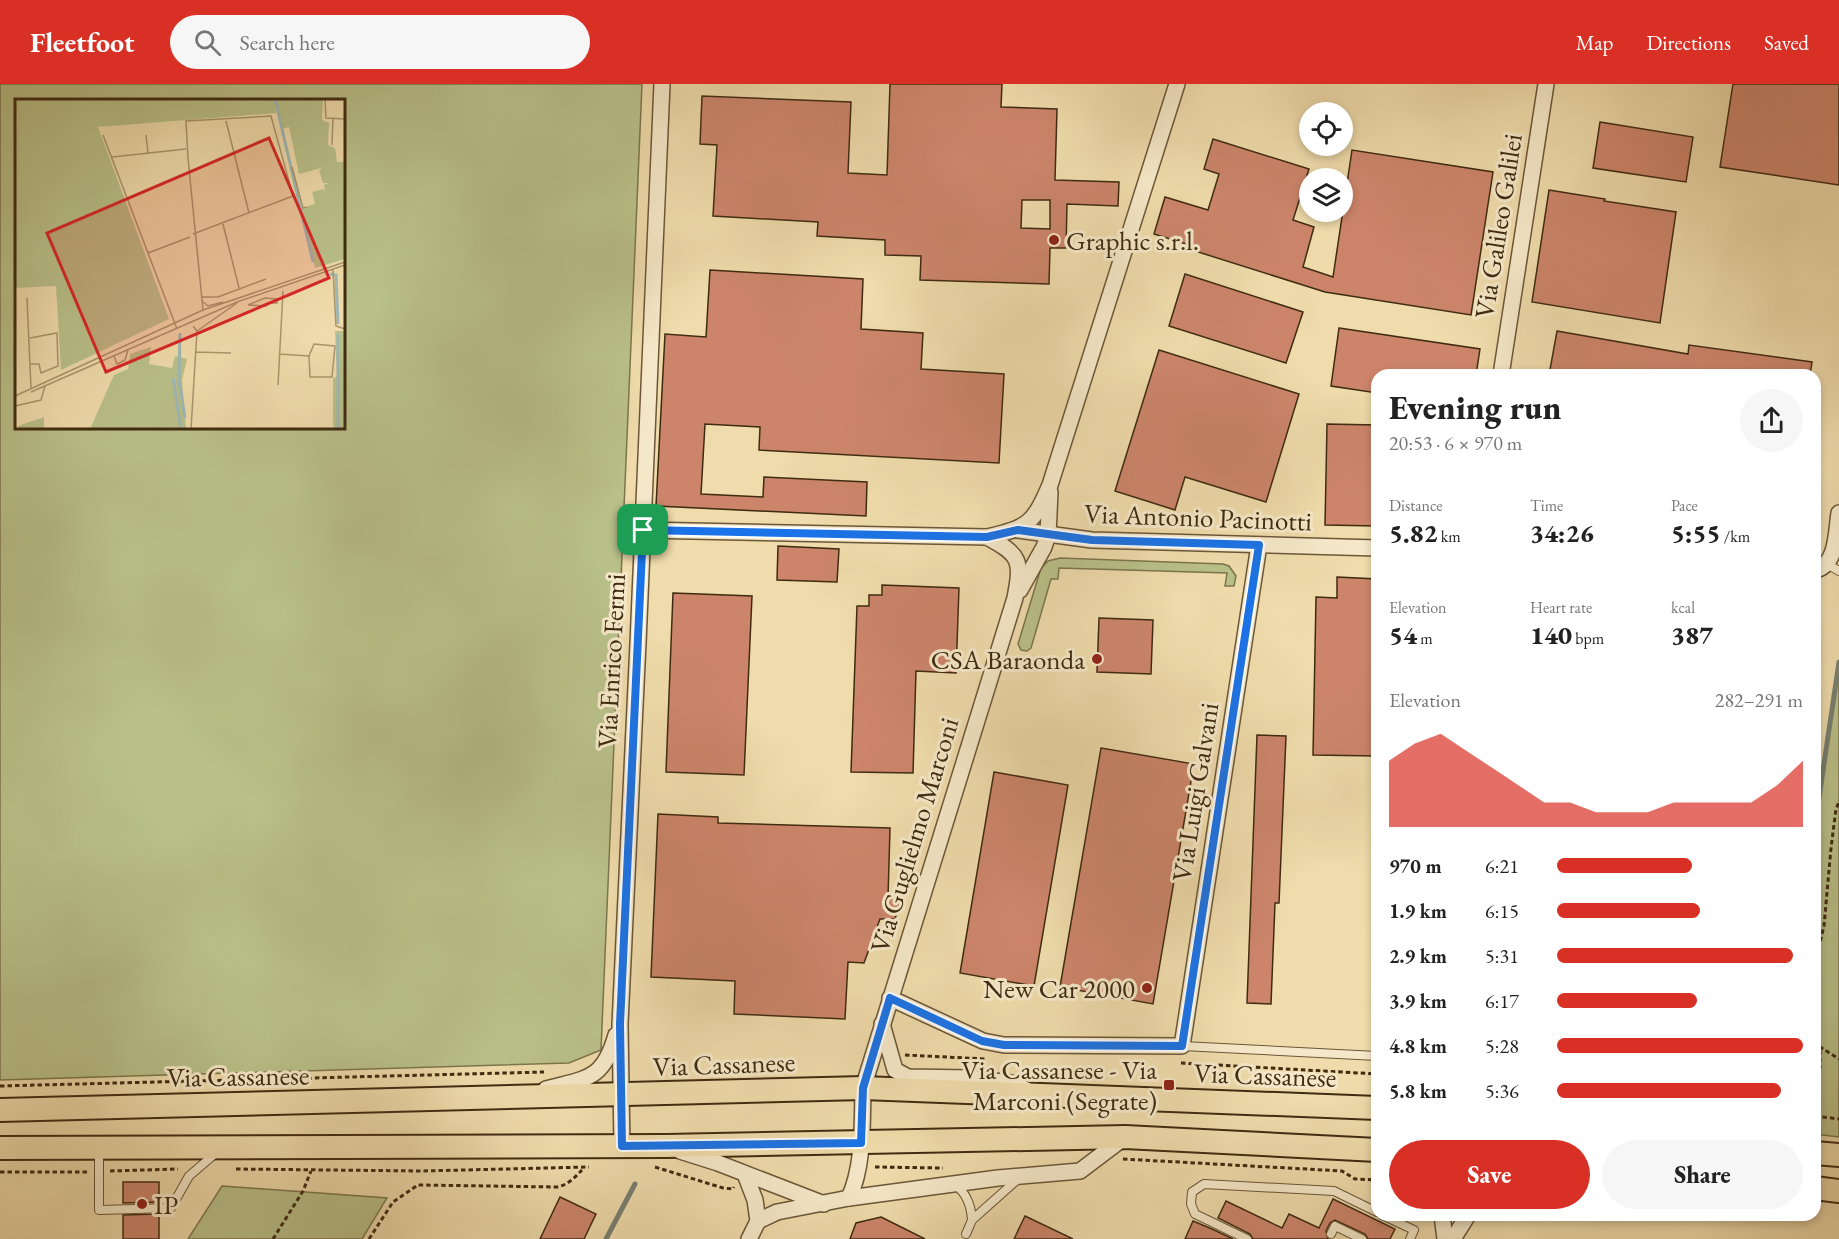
<!DOCTYPE html>
<meta charset="utf-8">
<style>
:root{--surface:#fff;--page:#f6f6f6;--text:#222;--muted:#767676;--accent:#d93025}
body{margin:0;font-family:"EB Garamond",serif;background:var(--page);color:var(--text);height:100vh;display:flex;flex-direction:column;font-size:22px;white-space:nowrap}
*{box-sizing:border-box;margin:0}
p{font-size:20px;color:var(--muted)}
.icon{flex:none;width:33px;height:33px;fill:none;stroke:currentColor;stroke-width:2;stroke-linecap:round;stroke-linejoin:round}
.map{position:relative;flex:1;overflow:hidden}
.panel{position:absolute;left:1371px;top:285px;width:450px;height:852px;display:flex;flex-direction:column;background:var(--surface);border-radius:18px;box-shadow:0 3px 9px #0003}
.panel>*{flex:none}
.tools{position:absolute;left:1299px;top:18px;display:grid;gap:12px}
.tools a{display:grid;place-items:center;width:54px;height:54px;border-radius:50%;background:var(--surface);box-shadow:0 3px 9px #0003;font-size:30px}
.pin{position:absolute;display:grid;place-items:center;width:51px;height:51px;color:#fff;margin:-26px;border-radius:12px;box-shadow:0 3px 9px #0006}
.round{display:grid;place-items:center;flex:none;width:63px;height:63px;border-radius:32px;background:var(--page)}
.overview{display:flex;align-items:center;justify-content:space-between;height:102px;padding:0 18px}
h1{font-size:33px;font-weight:800;line-height:45px}
.metrics{display:grid;grid-template-columns:repeat(3,1fr);gap:9px;height:102px;padding:6px 18px}
.metrics div{display:grid;align-content:center}
.metrics b{font-size:26px;font-weight:800}
.metrics small{font-size:16px;font-weight:400}
.metrics p{font-size:16px}
.chart{height:168px;padding:12px 18px}
.chart p{display:flex;justify-content:space-between}
.chart svg{width:100%;height:108px;margin-top:6px;fill:var(--accent);opacity:.7}
.primary-button{display:flex;gap:12px;margin-top:auto;padding:12px 18px}
.primary-button a{flex:1;height:69px;border-radius:36px;background:var(--accent);color:#fff;font-size:24px;font-weight:800;line-height:69px;text-align:center}
.primary-button a+a{background:var(--page);color:var(--text)}
ul{padding:0 18px;list-style:none;font-size:20px}
li{display:grid;grid-template-columns:96px 72px 1fr;align-items:center;height:45px}
li i{height:15px;border-radius:8px;background:var(--accent)}
header{display:flex;align-items:center;gap:36px;box-sizing:border-box;height:84px;padding:0 30px;background:var(--accent);color:#fff}
header strong{font-size:28px}
nav{display:flex;gap:33px;margin-inline-start:auto;font-size:21px}
.search{width:420px;height:54px;background:var(--page);display:flex;align-items:center;gap:15px;box-sizing:border-box;padding:0 21px;border-radius:33px;color:var(--muted);font-size:22px}
.map>svg:first-child{display:block}
</style>
<header>
<strong>Fleetfoot</strong>
<div class="search"><svg class="icon" aria-label="search" viewBox="0 0 24 24"><circle cx="10" cy="10" r="6"/><path d="M15 15l6 6"/></svg>Search here</div>
<nav><a>Map</a><a>Directions</a><a>Saved</a></nav>
</header>
<div class="map">
<svg width="1839" height="1155" viewBox="0 0 1839 1155">
<rect width="100%" height="100%" fill="#efdbab"/>
<filter id="stains"><feTurbulence type="fractalNoise" baseFrequency=".00333" numOctaves="4"/><feColorMatrix values="0 0 0 0 .2 0 0 0 0 .09 0 0 0 0 .02 0 0 0 .5 -.17"/></filter>
<radialGradient id="worn" r=".72"><stop offset=".6" stop-color="#630" stop-opacity="0"/><stop offset="1" stop-color="#630" stop-opacity=".3"/></radialGradient>
<g fill="#b9c089" stroke="#7c764d" stroke-width="1.5" fill-rule="evenodd">
<path d="M0 0H642L601 966 569 979 0 996ZM344 16V344H16V16Z"/>
<polygon points="1060,474 1223,480 1229,482 1236,492 1234,502 1225,502 1227,489 1059,484 1058,495 1051,495 1031,564 1027,567 1021,566 1018,560 1041,484 1048,477"/>
<polygon points="1838,584 1839,584 1839,1053 1815,1050 1815,741"/>
<polygon points="222,1102 387,1114 362,1155 188,1155"/>
</g>
<g fill="none" stroke-linecap="round" stroke-linejoin="round">
<g stroke="#798073" stroke-width="5">
<polyline points="1815,741 1839,578"/>
<polyline points="606,1155 635,1100"/>
</g>
</g>
<g fill="#cc856b" stroke="#3f2b11" stroke-width="1.5" fill-rule="evenodd">
<path d="M890 0H1002L1001 23 1057 25 1055 96 1119 98 1118 122 1067 120 1066 164H1050L1049 200 920 196 921 172 885 171V156L817 152 818 138 713 132 717 61 700 60 702 12 851 18 848 89 887 91ZM1022 116H1050V145L1021 144Z"/>
<polygon points="1733,0 1839,0 1839,101 1720,83"/>
<polygon points="1600,38 1693,53 1686,98 1593,84"/>
<polygon points="1213,55 1309,85 1293,136 1314,143 1303,183 1333,193 1352,66 1493,88 1471,231 1325,208 1195,167 1196,163 1154,150 1165,113 1208,126 1219,90 1204,85"/>
<polygon points="1549,106 1605,115 1604,117 1676,128 1660,239 1532,218"/>
<polygon points="710,186 863,195 861,245 923,249 921,285 1004,290 999,379 759,366 760,343 705,340 701,410 763,413 764,393 867,398 866,432 656,422 665,250 706,253"/>
<polygon points="1185,190 1303,228 1286,279 1169,242"/>
<polygon points="1339,244 1480,265 1476,291 1377,291 1377,309 1331,302"/>
<polygon points="1557,247 1688,270 1689,261 1812,278 1810,291 1549,291"/>
<polygon points="1159,266 1299,310 1266,418 1185,393 1175,426 1115,407"/>
<polygon points="1327,340 1377,341 1377,442 1325,441"/>
<polygon points="778,462 839,465 837,498 777,496"/>
<polygon points="1337,493 1377,495 1377,672 1313,671 1316,513 1337,514"/>
<polygon points="882,501 959,504 956,589 916,587 913,689 851,688 857,522 869,522 869,511 882,511"/>
<polygon points="673,509 752,512 744,691 666,688"/>
<polygon points="1099,534 1153,536 1151,590 1097,588"/>
<polygon points="1257,651 1286,652 1279,819 1275,819 1271,920 1247,919"/>
<polygon points="1101,664 1194,680 1153,920 1060,903"/>
<polygon points="994,688 1068,701 1034,902 960,889"/>
<polygon points="658,730 718,733 718,739 890,744 888,814 901,815 895,835 880,835 864,879 848,878 845,935 734,930 735,897 651,893"/>
<polygon points="123,1098 159,1098 159,1118 123,1119"/>
<polygon points="560,1113 596,1130 584,1155 540,1155"/>
<polygon points="1333,1115 1395,1145 1390,1155 1368,1155 1365,1150 1335,1136 1330,1139 1326,1147 1328,1155 1253,1155 1250,1150 1218,1134 1226,1117 1282,1144 1289,1130 1319,1144"/>
<polygon points="159,1130 159,1155 123,1155 123,1131"/>
<polygon points="1025,1132 1073,1155 1014,1155"/>
<polygon points="881,1133 925,1155 850,1155 856,1139"/>
<polygon points="1193,1137 1212,1145 1233,1155 1185,1155"/>
</g>
<g fill="none" stroke-linecap="round" stroke-linejoin="round">
<g stroke="#6b5738" stroke-width="10">
<g id="service">
<polyline points="1827,480 1839,487"/>
<polyline points="1182,962 1377,972"/>
<polyline points="99,1065 99,1126 171,1124 189,1092 217,1068"/>
<path d="M955 1101C967 1109 971 1121 972 1136"/>
<polyline points="1382,1131 1414,1146 1410,1155"/>
<polyline points="966,1150 972,1136 1018,1095"/>
<polyline points="1331,1150 1335,1142 1362,1155"/>
<polyline points="1247,1155 1195,1130 1191,1120 1192,1108 1204,1100 1334,1107 1377,1128"/>
</g>
</g>
<g stroke="#6b5738" stroke-width="18">
<g id="minor">
<polyline points="1501,291 1546,0"/>
<path d="M643 446 987 453C1029 443 1033 440 1050 401L1177 0"/>
<polyline points="1018,446 1092,456 1377,464"/>
<path d="M1815 486C1837 482 1836 448 1839 429"/>
<polyline points="1020,506 1044,463 1048,451 1050,408"/>
<polyline points="890,914 983,957 1004,961 1182,962 1259,461"/>
<polyline points="882,940 895,986 908,993 970,994 1011,999 1027,1006"/>
<path d="M546 1005C586 994 603 997 616 951"/>
<polyline points="622,1063 620,940 638,559 662,0"/>
<polyline points="680,1067 718,1079 824,1120"/>
<polyline points="745,1090 755,1116 758,1137 749,1155"/>
<path d="M849 1114C864 1081 862 1040 863 1004L1015 514C1022 477 1021 471 987 453"/>
<polyline points="1442,1131 1445,1155"/>
<polyline points="758,1137 777,1128 849,1114 998,1094 1080,1087 1125,1053"/>
<polyline points="1453,1155 1468,1131"/>
</g>
</g>
<g stroke="#3f2b11" stroke-width="26">
<g id="primary">
<polyline points="0,1026 863,1004 1377,1024"/>
<polyline points="0,1064 666,1062 1125,1053 1377,1066"/>
<polyline points="1815,1069 1839,1071"/>
<polyline points="1815,1104 1839,1107"/>
</g>
</g>
<g stroke="#3f2b11" stroke-width="3" stroke-dasharray="4.5 3" stroke-linecap="butt">
<polyline points="1815,879 1824,842 1831,764 1836,725 1839,718"/>
<polyline points="1815,948 1820,963 1839,975"/>
<polyline points="905,971 985,975"/>
<polyline points="1181,979 1377,990"/>
<polyline points="1815,992 1820,984 1820,963"/>
<polyline points="0,1002 544,988"/>
<polyline points="1815,1032 1839,1035"/>
<polyline points="1123,1075 1342,1087 1355,1095 1377,1096"/>
<polyline points="655,1083 723,1104 733,1105 734,1103"/>
<polyline points="875,1083 943,1084"/>
<polyline points="236,1085 422,1087 589,1083"/>
<polyline points="110,1087 178,1085"/>
<polyline points="0,1088 88,1088"/>
<polyline points="273,1155 303,1107 311,1087"/>
<path d="M369 1155 393 1118 418 1101 557 1103C568 1101 574 1094 582 1086"/>
</g>
<use href="#service" stroke="#f5e8c8" stroke-width="8"/>
<use href="#minor" stroke="#f5e8c8" stroke-width="15"/>
<use href="#primary" stroke="#efdbab" stroke-width="22"/>
</g>
<g fill="none" stroke-linecap="round" stroke-linejoin="round">
<g stroke="#fff" stroke-width="12">
<polygon id="route" points="643,446 987,453 1018,446 1092,456 1259,461 1182,962 1004,961 982,957 890,914 863,1004 861,1059 622,1062 620,940"/>
</g>
<use href="#route" stroke="#1a73e8" stroke-width="8"/>
</g>
<g fill="#8f2418" stroke="#f5e8c8" stroke-width="2">
<circle cx="1054" cy="156" r="6"/>
<circle cx="1097" cy="575" r="6"/>
<circle cx="1147" cy="904" r="6"/>
<rect x="1163" y="995" width="12" height="12" rx="3"/>
<circle cx="142" cy="1120" r="6"/>
</g>
<g text-anchor="middle" dominant-baseline="central" stroke-width="6" stroke-linejoin="round" paint-order="stroke">
<g font-size="27" fill="#3f2b11" stroke="#f5e8c8">
<text transform="translate(1498 142) rotate(-81)">Via Galileo Galilei</text>
<text transform="translate(1198 433) rotate(2)">Via Antonio Pacinotti</text>
<text transform="translate(611 577) rotate(-87)">Via Enrico Fermi</text>
<text transform="translate(1195 708) rotate(-81)">Via Luigi Galvani</text>
<text transform="translate(914 751) rotate(-73)">Via Guglielmo Marconi</text>
<text transform="translate(724 980) rotate(-2)">Via Cassanese</text>
<text transform="translate(1265 991) rotate(2)">Via Cassanese</text>
<text transform="translate(238 992) rotate(-1)">Via Cassanese</text>
</g>
<g font-size="27" fill="#3f2b11" stroke="#f5e8c8" text-anchor="end">
<text x="1066" y="156" text-anchor="start">Graphic s.r.l.</text>
<text x="1085" y="575">CSA Baraonda</text>
<text x="1135" y="904">New Car 2000</text>
<text x="1157" y="985">Via Cassanese - Via<tspan x="1157" dy="31">Marconi (Segrate)</tspan></text>
<text x="154" y="1120" text-anchor="start">IP</text>
</g>
</g>
<g transform="translate(15 15)">
<rect width="330" height="330" fill="#efdbab"/>
<path d="M0 0H259L261 14 83 28 154 220 46 271 41 187 0 189ZM261 0H308L307 21 314 24 313 46 320 49 322 63H330V160L300 169 284 110 300 105 297 93 309 90 311 98 309 86 314 84H308L304 71 310 68 284 75 274 28 266 30ZM320 232H330V330H319L318 326V279L322 278ZM136 248 134 265 157 269 160 257 172 260 167 281 171 330H75L99 276 113 270 115 255ZM29 318V330H4L3 327Z" fill="#b9c089"/>
<path fill="none" stroke="#9fb8b5" stroke-width="3" d="M260 0 298 163M315 175 321 176 323 225M165 234 164 282 170 319M158 279 166 330M323 330V235"/>
<path fill="none" stroke="#a9956d" stroke-width="1.5" d="M310 0 311 19 330 20M211 22 234 114M88 36 162 230M131 36 133 54M317 46 318 19M97 58 171 50M173 59 171 22 256 17 278 97 178 135M173 59 188 211M277 68 288 109 292 108M208 125 224 189M133 154 175 138M318 171 321 227 330 230M187 198H203L251 180M12 199 16 290M187 202 193 207 208 203M252 207 233 206 250 199 262 200V204H252M182 232 222 204M15 239 42 234 43 267 26 274 24 265H16M299 245 320 247 317 278H295L294 257ZM181 253 216 254M264 255 294 257M99 257 102 265 110 261 113 251M263 286 268 192M16 293 222 203 330 166M0 297 188 211 330 163M0 307 26 301 30 287M176 330 182 232 178 227"/>
<path fill="#d62828" fill-opacity="0.15" stroke="#d62828" stroke-width="3" d="M254 39 314 179 91 273 32 134Z"/>
<rect width="330" height="330" fill="none" stroke="#3f2b11" stroke-width="3"/>
</g>
<rect width="100%" height="100%" filter="url(#stains)"/>
<rect width="100%" height="100%" fill="url(#worn)"/>
</svg>
<div class="tools">
<a><svg class="icon" aria-label="locate" viewBox="0 0 24 24"><circle cx="12" cy="12" r="6"/><path d="M12 2v4M12 18v4M2 12h4M18 12h4"/></svg></a>
<a><svg class="icon" aria-label="layers" viewBox="0 0 24 24"><path d="M12 4l9 5-9 5-9-5zM3 14l9 5 9-5"/></svg></a>
</div>
<div class="pin" style="left:643px;top:446px;background:#1e9e55"><svg class="icon" aria-label="arrive" viewBox="0 0 24 24"><path d="M6 21V4h12l-3 4 3 4H6"/></svg></div>
<section class="panel">
<div class="overview"><div><h1>Evening run</h1><p>20:53 · 6 × 970 m</p></div><a class="round"><svg class="icon" aria-label="share" viewBox="0 0 24 24"><path d="M12 15V3M7 8l5-5 5 5M5 13v7h14v-7"/></svg></a></div>
<div class="metrics">
<div><p>Distance</p><b>5.82<small> km</small></b></div>
<div><p>Time</p><b>34:26</b></div>
<div><p>Pace</p><b>5:55<small> /km</small></b></div>
</div>
<div class="metrics">
<div><p>Elevation</p><b>54<small> m</small></b></div>
<div><p>Heart rate</p><b>140<small> bpm</small></b></div>
<div><p>kcal</p><b>387</b></div>
</div>
<div class="chart"><p><span>Elevation</span>282–291 m</p>
<svg viewBox="0 0 160 44" preserveAspectRatio="none"><path d="M0 44V17L10 10L20 6L30 13L40 20L50 27L60 34L70 34L80 38L90 38L100 38L110 34L120 34L130 34L140 34L150 27L160 17V44z"/></svg>
</div>
<ul>
<li><b>970 m</b>6:21<i style="width:55%"></i></li>
<li><b>1.9 km</b>6:15<i style="width:58%"></i></li>
<li><b>2.9 km</b>5:31<i style="width:96%"></i></li>
<li><b>3.9 km</b>6:17<i style="width:57%"></i></li>
<li><b>4.8 km</b>5:28<i style="width:100%"></i></li>
<li><b>5.8 km</b>5:36<i style="width:91%"></i></li>
</ul>
<div class="primary-button"><a>Save</a><a>Share</a></div>
</section>
</div>
